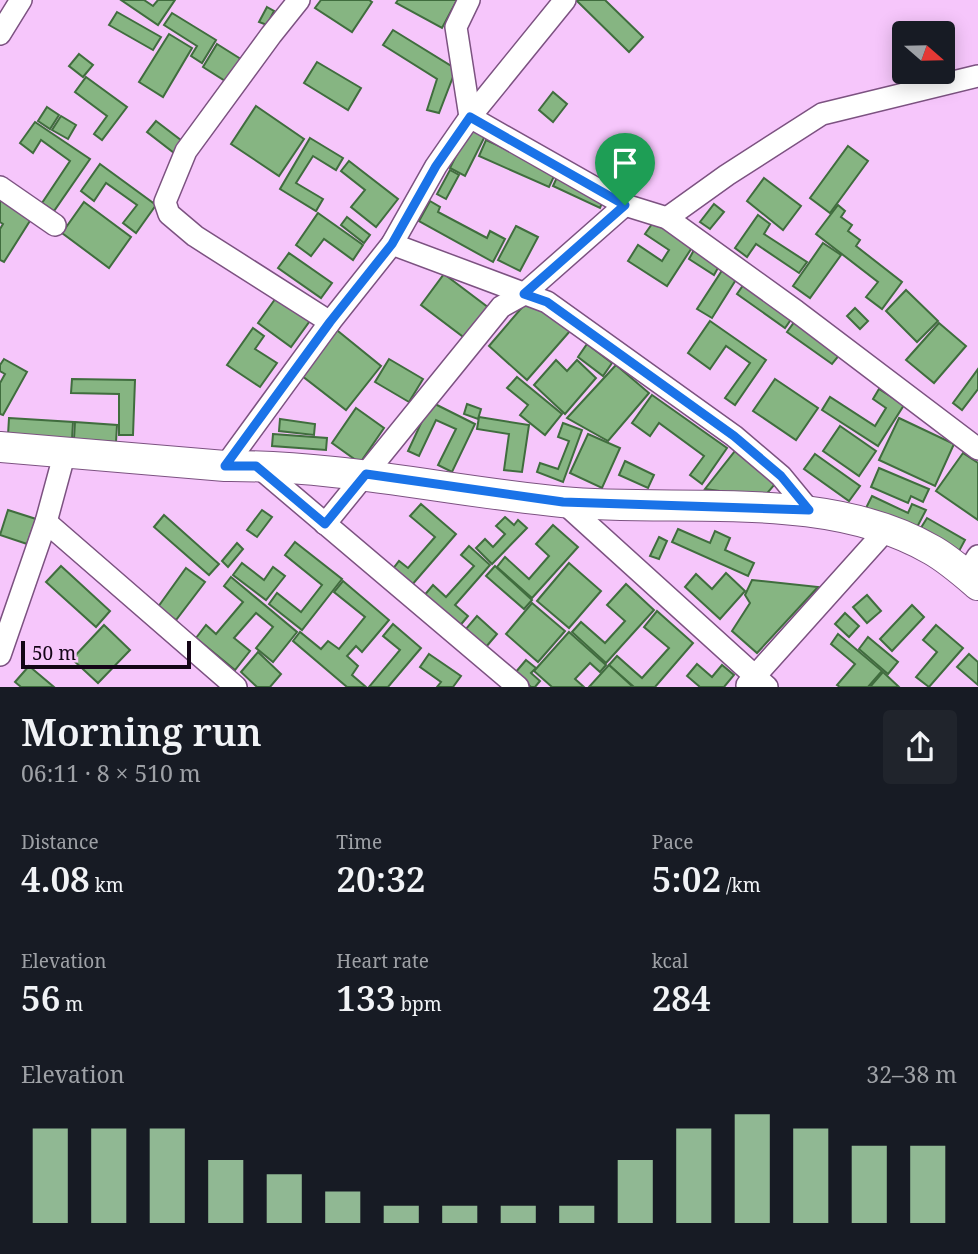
<!DOCTYPE html>
<meta charset="utf-8">
<style>
:root{--surface:#171b24;--page:#20242c;--text:#f1f3f6;--muted:#9ea1a6;--accent:#90b893}
body{margin:0;font-family:"Noto Serif",serif;background:var(--page);color:var(--text);height:100vh;display:flex;flex-direction:column;font-size:26px;white-space:nowrap}
*{box-sizing:border-box;margin:0}
p{font-size:23px;color:var(--muted)}
.icon{flex:none;width:38px;height:38px;fill:none;stroke:currentColor;stroke-width:2;stroke-linecap:round;stroke-linejoin:round}
.map{position:relative;height:687px;overflow:hidden}
.panel{display:flex;flex-direction:column;background:var(--surface);flex:1}
.panel>*{flex:none}
.needle{width:46px;rotate:110deg}
.fabs{position:absolute;left:892px;top:21px;display:grid;gap:14px}
.fabs a{display:grid;place-items:center;width:63px;height:63px;border-radius:7px;background:var(--surface);box-shadow:0 4px 18px #0003;font-size:35px}
.scale{position:absolute;left:21px;bottom:18px;width:170px;box-sizing:border-box;padding-left:7px;border:4px solid #140516;border-top:0;font-size:19px;line-height:24px;white-space:nowrap;color:#140516;-webkit-text-stroke:5px #f6c6fb;paint-order:stroke}
.pin{position:absolute;display:grid;place-items:center;width:60px;height:60px;color:#fff;margin:-72px -30px;border-radius:50% 50% 50% 0;rotate:-45deg;box-shadow:0 0 7px #0007}
.pin .icon{rotate:45deg}
.round{display:grid;place-items:center;flex:none;width:74px;height:74px;border-radius:7px;background:var(--page)}
.head{display:flex;align-items:center;justify-content:space-between;height:119px;padding:0 21px}
h1{font-size:38px;font-weight:600;line-height:52px}
.stats{display:grid;grid-template-columns:repeat(3,1fr);gap:10px;height:119px;padding:7px 21px}
.stats div{display:grid;align-content:center}
.stats b{font-size:35px;font-weight:600}
.stats small{font-size:19px;font-weight:400}
.stats p{font-size:19px}
.chart{height:196px;padding:14px 21px}
.chart p{display:flex;justify-content:space-between}
.chart svg{width:100%;height:126px;margin-top:7px;stroke:var(--accent);stroke-width:6}
.map>svg:first-child{display:block}
</style>
<div class="map">
<svg width="978" height="687" viewBox="0 0 978 687">
<rect width="100%" height="100%" fill="#f6c6fb"/>
<g fill="#86b582" stroke="#406d3e" stroke-width="2">
<polygon points="121,0 144,0 153,6 158,0 175,0 158,25"/>
<polygon points="321,0 369,0 372,2 352,32 315,8"/>
<polygon points="398,0 457,0 442,28 396,3"/>
<polygon points="576,0 605,0 643,37 629,52"/>
<polygon points="267,7 274,11 267,25 259,22"/>
<polygon points="117,12 161,37 153,50 109,25"/>
<polygon points="172,13 216,40 202,63 191,56 197,46 164,25"/>
<polygon points="393,30 456,69 439,113 427,110 437,79 383,45"/>
<polygon points="169,34 192,48 163,97 139,82"/>
<polygon points="217,44 244,61 230,84 203,67"/>
<polygon points="79,54 93,65 83,77 69,66"/>
<polygon points="317,62 361,88 348,110 304,83"/>
<polygon points="86,77 127,107 102,140 94,134 107,116 75,92"/>
<polygon points="553,92 567,104 553,122 539,110"/>
<polygon points="256,106 304,139 279,176 231,144"/>
<polygon points="47,107 59,115 50,129 38,121"/>
<polygon points="61,116 76,125 68,139 52,130"/>
<polygon points="156,121 186,144 178,156 147,132"/>
<polygon points="35,122 90,159 54,211 42,203 70,161 41,140 33,153 20,143"/>
<polygon points="470,127 486,134 465,176 450,168"/>
<polygon points="310,138 343,158 336,170 313,156 296,183 323,199 316,211 280,189"/>
<polygon points="486,140 556,172 549,187 479,156"/>
<polygon points="848,146 868,161 830,213 810,198"/>
<polygon points="349,161 398,199 376,227 351,207 365,190 341,171"/>
<polygon points="100,164 156,205 136,233 123,223 137,205 106,183 94,201 81,191"/>
<polygon points="450,170 459,175 446,199 437,194"/>
<polygon points="558,175 605,196 600,208 553,186"/>
<polygon points="764,178 801,206 783,230 747,201"/>
<polygon points="0,194 33,216 4,262 0,260 0,229 3,224 0,222"/>
<polygon points="430,201 440,207 438,212 487,238 490,231 505,239 493,262 419,221"/>
<polygon points="84,202 131,237 109,268 62,233"/>
<polygon points="714,204 724,212 710,229 700,222"/>
<polygon points="838,205 845,211 841,217 852,225 848,231 860,240 856,246 902,282 882,309 866,297 878,282 816,234"/>
<polygon points="318,213 363,245 353,260 324,239 311,256 296,245"/>
<polygon points="758,215 770,224 764,234 807,262 799,273 756,244 747,257 735,248"/>
<polygon points="347,217 370,235 364,243 341,225"/>
<polygon points="654,221 693,246 667,286 628,261 638,245 662,261 669,250 645,234"/>
<polygon points="516,226 538,237 520,271 498,260"/>
<polygon points="823,243 841,255 810,298 793,286"/>
<polygon points="694,250 719,266 714,275 689,259"/>
<polygon points="289,253 332,283 321,298 278,268"/>
<polygon points="723,269 737,278 712,318 697,309"/>
<polygon points="444,274 489,308 466,339 421,305"/>
<polygon points="744,284 792,318 785,328 737,294"/>
<polygon points="906,290 938,321 917,342 886,311"/>
<polygon points="278,295 312,318 291,347 258,323"/>
<polygon points="531,297 570,331 527,380 489,346"/>
<polygon points="855,308 868,321 860,329 847,316"/>
<polygon points="710,321 766,360 735,405 725,398 750,363 726,346 710,369 688,353"/>
<polygon points="795,321 841,353 832,364 787,332"/>
<polygon points="939,323 966,346 934,383 906,360"/>
<polygon points="333,327 381,366 346,410 297,372"/>
<polygon points="253,328 264,336 255,349 277,363 260,387 227,365"/>
<polygon points="587,344 612,363 603,376 578,357"/>
<polygon points="4,359 27,372 3,415 0,414 0,383 5,374 0,371 0,365"/>
<polygon points="389,359 423,379 409,402 375,382"/>
<polygon points="556,360 567,371 577,360 596,378 565,414 534,385"/>
<polygon points="616,365 649,393 608,441 567,418"/>
<polygon points="978,369 978,389 962,410 953,403"/>
<polygon points="517,377 562,414 545,435 520,415 528,405 507,388"/>
<polygon points="72,379 135,380 133,435 119,435 119,394 71,393"/>
<polygon points="775,379 818,408 796,440 753,411"/>
<polygon points="879,389 904,405 878,446 822,410 830,397 875,426 886,408 873,399"/>
<polygon points="652,395 727,448 702,484 690,475 704,456 659,423 650,436 632,423"/>
<polygon points="431,402 475,424 452,472 438,465 456,429 436,420 419,456 408,451"/>
<polygon points="467,404 481,409 478,419 464,414"/>
<polygon points="356,408 384,428 360,463 332,443"/>
<polygon points="479,417 529,425 522,472 504,470 509,434 477,429"/>
<polygon points="9,418 73,422 72,439 8,435"/>
<polygon points="899,418 954,444 935,486 879,460"/>
<polygon points="280,419 315,424 314,435 279,431"/>
<polygon points="75,422 117,425 116,442 74,439"/>
<polygon points="563,423 582,430 563,482 537,472 540,463 558,469 569,441 558,437"/>
<polygon points="840,426 876,451 859,476 823,451"/>
<polygon points="273,434 327,438 326,450 272,446"/>
<polygon points="588,434 620,448 602,488 570,473"/>
<polygon points="735,451 775,484 764,497 705,489"/>
<polygon points="963,453 978,463 978,520 936,491"/>
<polygon points="815,454 860,486 849,501 804,469"/>
<polygon points="625,461 654,475 648,488 619,475"/>
<polygon points="879,468 929,489 923,502 911,496 908,503 871,487"/>
<polygon points="872,496 908,513 912,504 926,510 915,531 866,508"/>
<polygon points="421,504 456,534 411,586 392,570 399,561 408,568 435,537 410,516"/>
<polygon points="8,510 36,519 27,544 0,535"/>
<polygon points="262,510 272,517 257,537 247,530"/>
<polygon points="164,515 219,564 209,575 154,527"/>
<polygon points="505,517 514,525 518,520 527,528 492,564 476,548 485,539 493,547 505,534 496,526"/>
<polygon points="927,518 965,540 958,553 919,531"/>
<polygon points="553,525 578,547 532,598 497,567 505,557 529,579 549,556 536,544"/>
<polygon points="678,529 710,543 715,531 730,538 725,550 754,563 748,576 672,542"/>
<polygon points="659,537 667,541 659,559 650,556"/>
<polygon points="295,542 342,579 302,630 269,604 277,593 301,612 322,585 285,555"/>
<polygon points="237,543 243,549 228,567 222,561"/>
<polygon points="469,546 490,565 455,605 468,616 458,628 423,597 433,585 446,597 474,566 461,555"/>
<polygon points="242,563 264,580 273,567 285,576 266,600 233,575"/>
<polygon points="569,563 601,591 569,628 537,601"/>
<polygon points="61,566 110,611 96,627 46,582"/>
<polygon points="495,566 532,600 524,609 486,576"/>
<polygon points="186,568 205,582 176,620 158,607"/>
<polygon points="726,573 745,591 720,619 685,587 696,574 712,589"/>
<polygon points="231,577 297,632 273,662 256,648 273,627 256,613 234,638 250,651 235,670 196,638 206,625 216,634 243,602 224,586"/>
<polygon points="752,580 818,587 757,653 732,631 750,603 745,595"/>
<polygon points="343,581 389,620 362,652 356,646 347,656 358,666 352,675 366,687 347,687 293,641 300,632 321,649 328,641 339,649 365,617 334,592"/>
<polygon points="626,584 654,610 606,663 572,632 581,622 605,643 625,621 607,605"/>
<polygon points="867,595 881,611 867,623 853,607"/>
<polygon points="532,603 565,631 538,662 506,634"/>
<polygon points="912,605 924,617 892,651 880,639"/>
<polygon points="657,611 693,643 655,687 634,687 609,665 617,656 642,678 669,648 644,627"/>
<polygon points="845,613 859,626 849,637 835,624"/>
<polygon points="477,616 497,634 486,647 465,630"/>
<polygon points="393,624 421,648 388,687 369,687 400,650 383,636"/>
<polygon points="104,625 130,650 98,683 72,659"/>
<polygon points="936,625 963,648 929,687 916,677 937,652 923,640"/>
<polygon points="569,632 606,665 600,672 590,663 575,679 584,687 552,687 534,671"/>
<polygon points="838,634 882,671 868,687 840,687 837,685 855,664 831,644"/>
<polygon points="868,637 898,662 888,674 859,649"/>
<polygon points="258,652 281,674 270,687 257,687 241,672"/>
<polygon points="429,654 461,676 453,687 437,687 441,682 420,667"/>
<polygon points="969,654 978,662 978,685 957,667"/>
<polygon points="526,660 536,668 531,673 540,681 535,687 531,687 515,673"/>
<polygon points="697,664 712,677 722,665 734,675 724,687 700,687 687,676"/>
<polygon points="609,665 633,687 589,687"/>
<polygon points="29,666 54,687 21,687 15,682"/>
<polygon points="883,672 899,687 870,687"/>
</g>
<g fill="none" stroke-linecap="round" stroke-linejoin="round">
<g stroke="#7c5281" stroke-width="24">
<g id="minor">
<polyline points="299,0 271,35 186,151 165,202 169,214 195,236 330,322"/>
<polyline points="469,0 456,27 470,117 625,205 667,218 796,311 978,449"/>
<polyline points="0,34 21,0"/>
<polyline points="0,187 55,225"/>
<polyline points="667,218 727,175 822,114 978,76"/>
<polyline points="392,244 547,302 734,436 781,476 809,510"/>
<polyline points="256,465 518,687"/>
<polyline points="225,466 330,322 392,244 436,166 470,117 565,0"/>
<polyline points="563,502 767,687"/>
<polyline points="46,522 236,687"/>
<polyline points="325,524 501,307 524,294 625,205"/>
<polyline points="966,575 978,556"/>
<polyline points="0,655 46,522 65,452"/>
<polyline points="747,685 887,529"/>
</g>
</g>
<g stroke="#7c5281" stroke-width="32">
<path id="secondary" d="M0 447 225 466C339 465 449 491 562 502 681 513 825 488 932 550 948 559 964 573 978 585"/>
</g>
<use href="#minor" stroke="#fff" stroke-width="21"/>
<use href="#secondary" stroke="#fff" stroke-width="30"/>
</g>
<g fill="none" stroke-linecap="round" stroke-linejoin="round">
<g stroke="#fff" stroke-width="14">
<polygon id="route" points="470,117 625,205 524,294 547,302 734,436 781,476 809,510 563,502 366,474 325,524 256,466 225,466 330,322 392,244 436,166"/>
</g>
<use href="#route" stroke="#1a73e8" stroke-width="9"/>
</g>
</svg>
<div class="fabs">
<a><svg class="needle" viewBox="-14 -14 28 28"><path d="M0-13l5 13h-10z" fill="#e53935"/><path d="M0 13l5-13h-10z" fill="#9ea1a6"/></svg></a>
</div>
<div class="scale">50 m</div>
<div class="pin" style="left:625px;top:205px;background:#1e9e55"><svg class="icon" aria-label="arrive" viewBox="0 0 24 24"><path d="M6 21V4h12l-3 4 3 4H6"/></svg></div>
</div>
<section class="panel">
<div class="head"><div><h1>Morning run</h1><p>06:11 · 8 × 510 m</p></div><a class="round"><svg class="icon" aria-label="share" viewBox="0 0 24 24"><path d="M12 15V3M7 8l5-5 5 5M5 13v7h14v-7"/></svg></a></div>
<div class="stats">
<div><p>Distance</p><b>4.08<small> km</small></b></div>
<div><p>Time</p><b>20:32</b></div>
<div><p>Pace</p><b>5:02<small> /km</small></b></div>
</div>
<div class="stats">
<div><p>Elevation</p><b>56<small> m</small></b></div>
<div><p>Heart rate</p><b>133<small> bpm</small></b></div>
<div><p>kcal</p><b>284</b></div>
</div>
<div class="chart"><p><span>Elevation</span>32–38 m</p>
<svg viewBox="0 0 160 44" preserveAspectRatio="none"><path d="M5 44V11M15 44V11M25 44V11M35 44V22M45 44V27M55 44V33M65 44V38M75 44V38M85 44V38M95 44V38M105 44V22M115 44V11M125 44V6M135 44V11M145 44V17M155 44V17"/></svg>
</div>
</section>
